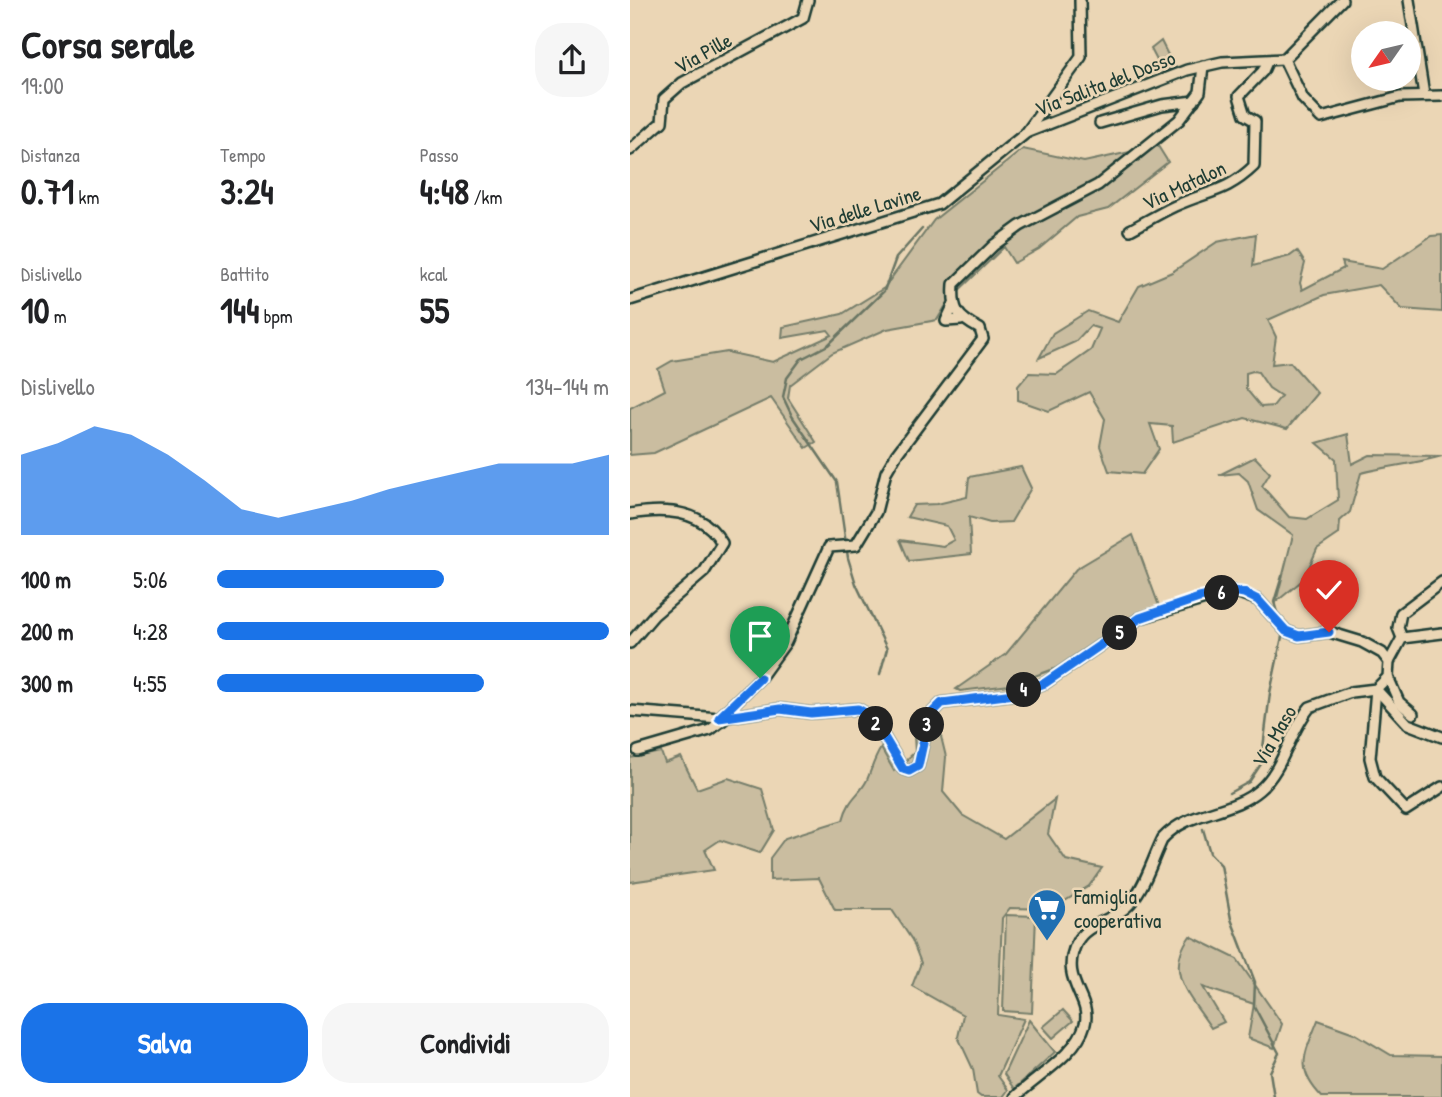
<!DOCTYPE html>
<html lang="it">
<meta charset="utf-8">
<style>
:root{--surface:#fff;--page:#f6f6f6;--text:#202124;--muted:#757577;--accent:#1a73e8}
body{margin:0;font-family:"Patrick Hand",sans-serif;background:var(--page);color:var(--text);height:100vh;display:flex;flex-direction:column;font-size:26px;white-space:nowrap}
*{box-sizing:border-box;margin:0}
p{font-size:23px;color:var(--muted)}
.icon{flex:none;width:38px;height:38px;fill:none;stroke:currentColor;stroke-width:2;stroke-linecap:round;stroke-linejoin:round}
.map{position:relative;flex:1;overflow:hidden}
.drawer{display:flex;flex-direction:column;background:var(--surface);width:630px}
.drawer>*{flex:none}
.needle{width:46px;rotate:236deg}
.fabs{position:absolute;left:721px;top:21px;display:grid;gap:14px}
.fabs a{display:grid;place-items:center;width:70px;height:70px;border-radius:50%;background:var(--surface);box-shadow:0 7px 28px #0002;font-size:35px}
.pin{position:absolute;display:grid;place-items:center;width:60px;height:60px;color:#fff;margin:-72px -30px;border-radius:50% 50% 50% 0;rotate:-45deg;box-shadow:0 0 7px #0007}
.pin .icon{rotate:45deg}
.km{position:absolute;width:35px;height:35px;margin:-18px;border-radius:50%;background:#222;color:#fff;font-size:19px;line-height:35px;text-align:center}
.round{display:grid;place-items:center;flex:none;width:74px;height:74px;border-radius:28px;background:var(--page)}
.overview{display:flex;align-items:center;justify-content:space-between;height:119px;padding:0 21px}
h1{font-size:38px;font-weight:700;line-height:52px}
.figures{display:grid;grid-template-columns:repeat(3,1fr);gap:10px;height:119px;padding:7px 21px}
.figures div{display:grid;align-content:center}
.figures b{font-size:35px;font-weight:700}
.figures small{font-size:19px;font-weight:400}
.figures p{font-size:19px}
.chart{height:196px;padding:14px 21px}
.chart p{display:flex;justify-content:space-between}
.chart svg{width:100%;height:126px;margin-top:7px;fill:var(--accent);opacity:.7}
.button{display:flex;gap:14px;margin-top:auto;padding:14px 21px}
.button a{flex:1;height:80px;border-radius:28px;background:var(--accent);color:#fff;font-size:28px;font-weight:700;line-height:80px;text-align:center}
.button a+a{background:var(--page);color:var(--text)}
ul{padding:0 21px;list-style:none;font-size:23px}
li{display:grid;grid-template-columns:112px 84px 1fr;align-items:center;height:52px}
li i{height:18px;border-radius:9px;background:var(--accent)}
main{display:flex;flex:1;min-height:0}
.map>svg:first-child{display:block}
</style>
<main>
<section class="drawer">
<div class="overview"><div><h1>Corsa serale</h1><p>19:00</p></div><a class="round"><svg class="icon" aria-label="share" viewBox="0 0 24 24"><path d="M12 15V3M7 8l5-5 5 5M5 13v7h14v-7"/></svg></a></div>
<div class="figures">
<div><p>Distanza</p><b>0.71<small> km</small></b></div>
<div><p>Tempo</p><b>3:24</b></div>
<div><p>Passo</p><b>4:48<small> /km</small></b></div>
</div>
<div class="figures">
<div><p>Dislivello</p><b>10<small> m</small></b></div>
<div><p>Battito</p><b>144<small> bpm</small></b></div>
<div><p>kcal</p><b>55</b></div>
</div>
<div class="chart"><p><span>Dislivello</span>134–144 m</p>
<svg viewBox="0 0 160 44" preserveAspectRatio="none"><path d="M0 44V16L10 12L20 6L30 9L40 16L50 25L60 35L70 38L80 35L90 32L100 28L110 25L120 22L130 19L140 19L150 19L160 16V44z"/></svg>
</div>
<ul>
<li><b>100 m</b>5:06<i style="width:58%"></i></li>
<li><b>200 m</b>4:28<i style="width:100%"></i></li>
<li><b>300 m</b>4:55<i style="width:68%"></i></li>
</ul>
<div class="button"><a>Salva</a><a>Condividi</a></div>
</section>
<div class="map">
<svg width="812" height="1097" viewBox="0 0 812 1097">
<rect width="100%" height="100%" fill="#ebd6b5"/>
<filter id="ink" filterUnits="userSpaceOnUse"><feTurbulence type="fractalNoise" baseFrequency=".0143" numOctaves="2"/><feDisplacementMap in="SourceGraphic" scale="14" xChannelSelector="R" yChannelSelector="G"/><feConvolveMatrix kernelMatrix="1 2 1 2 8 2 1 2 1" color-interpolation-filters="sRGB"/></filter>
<g filter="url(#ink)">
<g fill="#cabda0" stroke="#747d6a" stroke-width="2" fill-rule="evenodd">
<polygon points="531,41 544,67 533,72 521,49"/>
<polygon points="528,146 538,162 478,209 447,217 409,249 384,263 374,247 320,299 307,320 257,329 202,353 160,385 158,398 186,442 176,448 141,398 24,453 0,455 0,408 35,390 28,369 42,361 97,352 143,362 202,335 198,330 152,338 153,327 212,314 254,288 304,220 393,149 454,162"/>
<path d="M626 234 623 266 660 256 667 251 675 263 670 283 672 290 714 268 712 262 752 269 801 236 812 235V312L772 309 749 285 694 295 638 320 646 337 642 364 660 362 687 393 657 429 615 418 543 442 542 426 520 424 529 449 512 474 479 471 470 446 475 419 459 392 419 411 388 400V386L399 373 427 374 461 350 470 329 460 326 445 342 409 358 423 333 458 311 488 322 509 286 542 272 587 242ZM623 371 628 372 639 388 651 396 643 406 631 407 616 389V373Z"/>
<path d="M718 434 722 464 740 455 812 456C784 464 759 466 731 473L720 512 710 521 709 534 687 549 674 579 646 602 663 535 628 510 618 481 609 473 589 475 625 457 640 473 632 486 659 517 677 519 708 500 706 459 687 443Z"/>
<polygon points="391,467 401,488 381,522 360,523 339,517 341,554 279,561 270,540 313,546 324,540 317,526 277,517 284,505 307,504 337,497 339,477"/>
<polygon points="503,535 529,606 432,666 380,685 330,691 326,689 376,654 446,569"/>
<path d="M283 720H307L316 757 313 792 332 815 374 839 425 799 418 834 436 860 472 868 459 886 422 909 380 908 372 918 368 1015 394 1019 368 1076 378 1090 373 1097H351L347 1094 343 1069 328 1037 333 1015 282 986 291 963 282 940 262 910H205L189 878 140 880V858L155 838 213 820C219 797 229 796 237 780 242 768 244 759 251 748L264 771 285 752Z"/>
<polygon points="31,752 35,763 51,757 67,789 98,778 132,789 144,830 130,853 90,840 75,850 84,870 0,882 0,758"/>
<polygon points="376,915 406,916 402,1013 373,1011"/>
<path d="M560 936 607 959 652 1024 644 1048 618 1038 624 1004 573 987 594 1022 581 1028C560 996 533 972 560 936Z"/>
<polygon points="433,1010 443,1021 423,1038 413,1027"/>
<polygon points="399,1020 425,1052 384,1089 374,1074"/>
<path d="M688 1020 724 1033 761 1055 812 1056V1097H692C664 1068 675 1054 688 1020Z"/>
</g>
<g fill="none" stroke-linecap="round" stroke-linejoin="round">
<g stroke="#697563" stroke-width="2.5">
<polyline points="648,616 644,602 652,576"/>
<polyline points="250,674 257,649 226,584 218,558 207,482 162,416 153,397 157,378 171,359 198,345 254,291 266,258 292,229"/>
<polyline points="599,793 619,782 631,764 640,693 653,632"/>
<polyline points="573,829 580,853 591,865 601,919 625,982 624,1006 649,1053 640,1072 644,1097"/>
</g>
<g stroke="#1f3d34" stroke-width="14">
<g id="street">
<polyline points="779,0 794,95"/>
<polyline points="654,59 673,99 691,118 770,97 812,96"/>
<polyline points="654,59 712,0"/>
<polyline points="470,123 532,105 564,101"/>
<polyline points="398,132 557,70 592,62 654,59"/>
<polyline points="0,150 32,122 34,99 52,83 173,18 178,0"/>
<path d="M500 230C515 222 530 213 545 206 577 191 596 193 624 166L625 121 615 115 609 96 633 71 637 62"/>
<polyline points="0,300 309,204 396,133 451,57 450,0"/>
<polyline points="323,306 316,321 331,320"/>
<path d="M0 514C34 508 73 509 92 543L74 572 24 615 0 643"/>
<polyline points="772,638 768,628 771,613 812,582"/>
<polyline points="759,662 772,638 812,633"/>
<polyline points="758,677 769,702 783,714"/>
<polyline points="746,689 740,758 745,777 776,810 812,787"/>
<polyline points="746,689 778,724 812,737"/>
<path d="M0 711 89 718 150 709 181 713 228 709 242 717 273 769 279 771 288 766 299 716 312 703 384 694 415 683 510 618 603 591 628 600 656 631 669 636 699 632 732 642 752 653 759 662 758 677 746 689 721 692 680 707C659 732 654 769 629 790 601 814 559 810 533 838 523 858 516 884 502 901 489 919 456 923 447 942 428 980 462 998 455 1024 447 1054 406 1077 385 1097"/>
<path d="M89 718 130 678 156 642 199 547 226 545 246 512 256 472 266 455 353 339 350 329C327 317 322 310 324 284L364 245 390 226 468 185 549 120 570 92 573 66"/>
<polyline points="8,751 80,730 97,717"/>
</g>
</g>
<use href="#street" stroke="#ebd6b5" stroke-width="9"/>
</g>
</g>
<g fill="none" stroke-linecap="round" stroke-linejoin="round" filter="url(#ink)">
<g stroke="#fff" stroke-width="14">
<polyline id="route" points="130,678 89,718 150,709 181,713 228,709 242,717 273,769 279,771 288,766 299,716 312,703 384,694 415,683 510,618 569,598 603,591 614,593 628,600 656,631 669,636 699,632"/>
</g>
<use href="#route" stroke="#1a73e8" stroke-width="9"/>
</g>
<defs>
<g id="supermarket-pin" transform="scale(2.0125)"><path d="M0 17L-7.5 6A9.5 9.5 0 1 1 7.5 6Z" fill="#1f6fb2" stroke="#ebd6b5"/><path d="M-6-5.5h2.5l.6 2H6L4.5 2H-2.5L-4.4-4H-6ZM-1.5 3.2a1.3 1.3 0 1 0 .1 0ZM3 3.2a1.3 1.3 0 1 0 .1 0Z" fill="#fff"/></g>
</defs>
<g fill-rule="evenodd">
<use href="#supermarket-pin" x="417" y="908"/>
</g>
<g text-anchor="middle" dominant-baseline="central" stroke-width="5" stroke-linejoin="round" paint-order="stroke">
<g font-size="21" fill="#1f3d34" stroke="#ebd6b5">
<text transform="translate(73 53) rotate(-29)">Via Pille</text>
<text transform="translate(475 83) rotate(-21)">Via Salita del Dosso</text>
<text transform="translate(554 185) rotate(-25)">Via Matalon</text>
<text transform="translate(235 209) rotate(-17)">Via delle Lavine</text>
<text transform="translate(644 736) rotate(-60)">Via Maso</text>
</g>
<g font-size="21" fill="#1f3d34" stroke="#ebd6b5" text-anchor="start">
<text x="444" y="896">Famiglia<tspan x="444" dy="24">cooperativa</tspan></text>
</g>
</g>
</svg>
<div class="fabs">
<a><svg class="needle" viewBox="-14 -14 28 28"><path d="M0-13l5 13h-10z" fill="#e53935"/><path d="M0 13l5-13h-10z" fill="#757577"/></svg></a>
</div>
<div class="pin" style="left:130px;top:678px;background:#1e9e55"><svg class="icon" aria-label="arrive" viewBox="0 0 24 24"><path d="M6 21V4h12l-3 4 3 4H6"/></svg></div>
<div class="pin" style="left:699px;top:632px;background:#d93025"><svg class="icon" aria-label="check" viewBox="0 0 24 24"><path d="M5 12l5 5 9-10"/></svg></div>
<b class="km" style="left:246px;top:724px">2</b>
<b class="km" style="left:297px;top:725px">3</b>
<b class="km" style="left:394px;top:690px">4</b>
<b class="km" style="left:490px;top:633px">5</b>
<b class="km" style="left:592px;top:593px">6</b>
</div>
</main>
